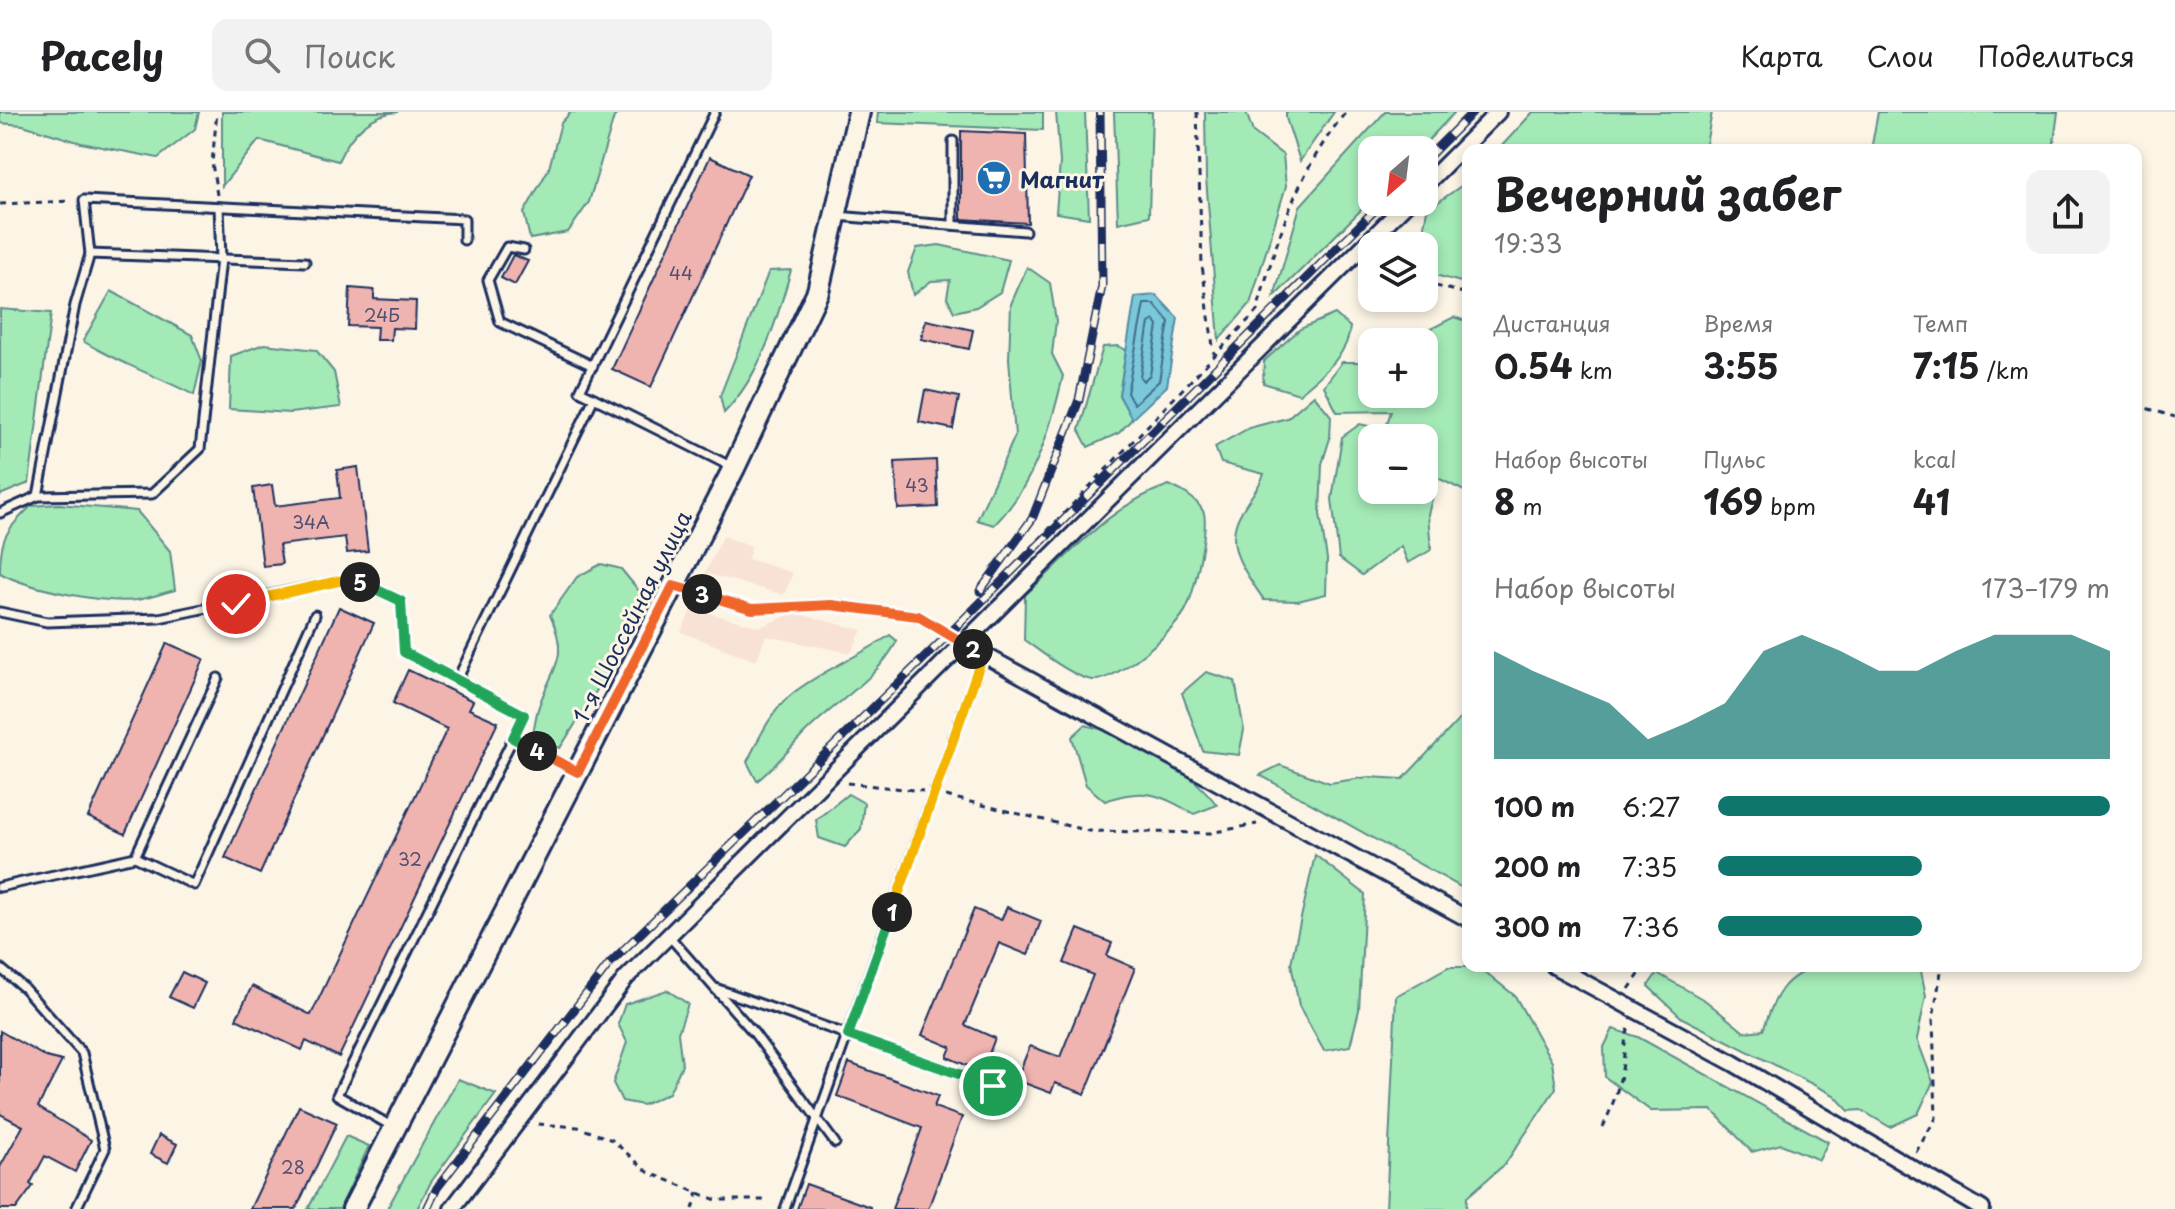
<!DOCTYPE html>
<html lang="ru">
<meta charset="utf-8">
<style>
:root{--surface:#fff;--page:#f2f2f2;--text:#202124;--muted:#757577;--line:#e0e0e0;--accent:#0f766e}
body{margin:0;font-family:"Playpen Sans",sans-serif;background:var(--page);color:var(--text);height:100vh;display:flex;flex-direction:column;font-size:30px;white-space:nowrap}
*{box-sizing:border-box;margin:0}
p{font-size:26px;color:var(--muted)}
.icon{flex:none;width:44px;height:44px;fill:none;stroke:currentColor;stroke-width:2;stroke-linecap:round;stroke-linejoin:round}
.map{position:relative;flex:1;overflow:hidden}
.panel{position:absolute;left:1462px;top:32px;width:680px;height:828px;display:flex;flex-direction:column;background:var(--surface);border-radius:16px;box-shadow:0 4px 12px #0003}
.panel>*{flex:none}
.needle{width:52px;rotate:208deg}
.controls{position:absolute;left:1358px;top:24px;display:grid;gap:16px}
.controls a{display:grid;place-items:center;width:80px;height:80px;border-radius:16px;background:var(--surface);box-shadow:0 4px 12px #0003;font-size:40px}
.pin{position:absolute;display:grid;place-items:center;width:68px;height:68px;color:#fff;margin:-34px;border:4px solid #fff;border-radius:50%;box-shadow:0 2px 8px #0007}
.km{position:absolute;width:40px;height:40px;margin:-20px;border-radius:50%;background:#222;color:#fff;font-size:22px;line-height:40px;text-align:center}
.round{display:grid;place-items:center;flex:none;width:84px;height:84px;border-radius:16px;background:var(--page)}
.head{display:flex;align-items:center;justify-content:space-between;height:136px;padding:0 32px}
h1{font-size:44px;font-weight:700;line-height:60px}
.figures{display:grid;grid-template-columns:repeat(3,1fr);gap:12px;height:136px;padding:8px 32px}
.figures div{display:grid;align-content:center}
.figures b{font-size:34px;font-weight:700}
.figures small{font-size:22px;font-weight:400}
.figures p{font-size:22px}
.chart{height:224px;padding:16px 32px}
.chart p{display:flex;justify-content:space-between}
.chart svg{width:100%;height:144px;margin-top:8px;fill:var(--accent);opacity:.7}
ul{padding:0 32px;list-style:none;font-size:26px}
li{display:grid;grid-template-columns:128px 96px 1fr;align-items:center;height:60px}
li i{height:20px;border-radius:10px;background:var(--accent)}
header{display:flex;align-items:center;gap:48px;box-sizing:border-box;height:112px;padding:0 40px;background:var(--surface);border-bottom:2px solid var(--line)}
header strong{font-size:38px}
nav{display:flex;gap:44px;margin-inline-start:auto;font-size:28px}
.search{width:560px;height:72px;background:var(--page);display:flex;align-items:center;gap:20px;box-sizing:border-box;padding:0 28px;border-radius:16px;color:var(--muted);font-size:30px}
.map>svg:first-child{display:block}
</style>
<header>
<strong>Pacely</strong>
<div class="search"><svg class="icon" aria-label="search" viewBox="0 0 24 24"><circle cx="10" cy="10" r="6"/><path d="M15 15l6 6"/></svg>Поиск</div>
<nav><a>Карта</a><a>Слои</a><a>Поделиться</a></nav>
</header>
<div class="map">
<svg width="2175" height="1097" viewBox="0 0 2175 1097">
<rect width="100%" height="100%" fill="#fcf5e5"/>
<filter id="ink" filterUnits="userSpaceOnUse"><feTurbulence type="fractalNoise" baseFrequency=".0125" numOctaves="2"/><feDisplacementMap in="SourceGraphic" scale="16" xChannelSelector="R" yChannelSelector="G"/><feConvolveMatrix kernelMatrix="1 2 1 2 8 2 1 2 1" color-interpolation-filters="sRGB"/></filter>
<g filter="url(#ink)">
<g fill="#f8e2d5">
<polygon points="723,424 751,434 748,447 793,461 784,483 705,461"/>
<polygon points="692,496 759,515 795,501 862,518 851,541 766,524 756,549 681,520"/>
</g>
<g fill="#a3eab7" stroke="#5f8c8a" stroke-width="2" fill-rule="evenodd">
<polygon points="0,0 199,0 195,17 158,46 81,31 23,13 0,11"/>
<path d="M222 0H398C369 2 350 23 338 49L259 28 222 74Z"/>
<polygon points="571,0 621,0 614,5 589,90 568,120 530,127 524,101 549,56 561,11"/>
<polygon points="878,0 1043,0 1043,18 877,11"/>
<polygon points="1056,0 1085,0 1089,106 1056,101 1060,50"/>
<polygon points="1114,0 1152,0 1149,104 1118,111"/>
<polygon points="1205,0 1246,0 1253,20 1283,43 1286,74 1250,192 1219,228 1206,66"/>
<polygon points="1286,0 1334,0 1300,49 1286,6"/>
<polygon points="1385,0 1455,0 1419,38 1372,38 1372,87 1274,185 1300,94"/>
<polygon points="1533,0 1712,0 1705,38 1498,38"/>
<polygon points="1878,0 2058,0 2053,38 1871,38"/>
<polygon points="1468,69 1468,172 1424,160 1424,134 1420,134 1427,98"/>
<polygon points="939,133 1009,148 1000,180 976,195 954,200 947,185 950,168 931,169 913,183 908,160 917,136"/>
<path d="M1027 155 1050 171 1056 209 1052 242 1063 264C1051 316 1034 374 994 413L977 408 1015 324 1009 247 1011 192Z"/>
<path d="M791 158C777 208 761 263 724 301L720 284 769 159Z"/>
<path d="M111 179 192 223 202 249 194 283C157 264 118 251 83 229Z"/>
<polygon points="0,197 51,201 29,371 0,383"/>
<path d="M1335 202 1350 215C1349 243 1320 264 1299 282L1263 271 1264 249 1300 217Z"/>
<path d="M1454 205 1468 210V381L1438 366 1428 402 1431 438 1408 451 1401 434 1362 463 1339 446 1332 387 1342 325 1360 312 1385 318 1391 299 1337 300 1324 274 1342 250H1372V282H1424V256H1428L1424 230 1411 227ZM1372 326H1424V378H1372Z"/>
<polygon points="264,232 316,238 334,260 341,295 290,301 229,297 231,244"/>
<polygon points="1118,234 1126,238 1119,283 1132,307 1119,321 1088,335 1079,318 1103,235"/>
<path d="M1314 283 1331 304 1330 326 1322 352 1320 402 1327 447 1326 482 1298 489 1264 488C1250 467 1227 440 1236 412 1241 394 1258 380 1264 362L1221 351 1215 335 1249 316 1287 306Z"/>
<path d="M1169 373C1182 379 1195 385 1203 399 1210 412 1194 480 1187 495 1178 517 1117 570 1093 568 1075 567 1040 539 1024 528L1025 483C1071 443 1109 393 1169 373Z"/>
<path d="M59 392 137 399 170 439 175 478C163 481 150 486 137 488 104 492 29 477 0 461 0 425 6 419 31 394Z"/>
<path d="M601 452 621 457 640 480 621 540 560 636 532 628C534 618 535 607 538 597 551 555 571 549 550 503L577 465Z"/>
<path d="M890 523 897 529C876 569 836 589 805 621 788 638 776 654 757 669L747 650C759 626 771 599 792 582 822 558 859 545 890 523Z"/>
<polygon points="1206,560 1235,569 1244,618 1239,643 1203,639 1182,581"/>
<polygon points="1468,598 1468,779 1260,663 1280,653 1330,671 1368,665 1403,667"/>
<path d="M1085 613C1131 623 1188 655 1217 693L1194 702C1159 682 1144 675 1105 689L1086 673 1072 625Z"/>
<polygon points="848,682 864,691 861,717 845,735 819,726 816,708"/>
<polygon points="1315,743 1365,782 1359,898 1350,934 1324,939 1299,894 1291,851"/>
<path d="M1818 854H1920L1926 884 1917 927 1933 970 1918 1002 1890 1015 1861 998 1849 999 1834 983 1682 906 1648 874 1657 861 1706 889 1744 920 1763 918C1775 886 1781 865 1818 854Z"/>
<polygon points="1448,855 1479,855 1515,884 1552,950 1556,976 1505,1052 1467,1085 1466,1097 1386,1097 1396,884"/>
<polygon points="667,878 688,892 678,921 682,953 669,981 643,993 622,989 613,971 627,930 618,912 625,892"/>
<polygon points="1613,917 1638,925 1828,1030 1819,1048 1781,1032 1752,1040 1712,998 1651,999 1605,965 1604,935"/>
<polygon points="458,967 496,982 431,1070 417,1097 387,1097"/>
<polygon points="346,1024 369,1034 340,1097 308,1097"/>
</g>
<polygon fill="#7ac8d8" stroke="#548ba7" stroke-width="2" points="1156,183 1178,206 1167,274 1132,307 1119,283 1135,185"/>
<g fill="none" stroke-linecap="round" stroke-linejoin="round">
<g stroke="#416c8f" stroke-width="2">
<polygon points="1144,192 1154,192 1169,210 1159,269 1134,292 1127,281"/>
<polygon points="1154,208 1158,214 1150,263 1143,269 1140,265 1149,211"/>
</g>
</g>
<g fill="#efb4b0" stroke="#1b2f5e" stroke-width="2">
<polygon points="961,19 1026,22 1028,111 961,107"/>
<polygon points="710,45 749,63 651,275 612,257"/>
<polygon points="513,143 528,149 515,173 501,166"/>
<polygon points="350,176 374,178 374,187 416,189 415,217 392,216 391,228 376,228 377,215 348,214"/>
<polygon points="926,208 973,218 969,237 921,227"/>
<polygon points="925,278 959,285 953,317 919,310"/>
<polygon points="936,348 938,395 898,397 895,350"/>
<polygon points="358,355 368,439 347,441 345,425 279,433 282,452 263,454 253,376 272,373 275,394 340,386 337,358"/>
<polygon points="339,495 374,511 260,762 225,746"/>
<polygon points="167,531 204,547 125,722 88,705"/>
<polygon points="408,558 473,589 469,597 498,610 339,945 306,929 302,938 236,907 252,874 311,903 447,617 393,591"/>
<polygon points="1007,795 1041,809 1028,843 999,831 965,913 995,926 982,960 947,945 951,935 922,923 974,797 1001,808"/>
<polygon points="1078,817 1112,831 1107,844 1135,856 1085,982 1055,971 1051,981 1016,968 1030,934 1060,945 1093,863 1064,851"/>
<polygon points="182,860 205,871 193,896 169,885"/>
<polygon points="0,919 46,945 62,949 38,995 91,1028 75,1060 45,1044 30,1072 33,1074 16,1097 0,1097 0,1055 23,1014 0,1002"/>
<polygon points="849,951 938,984 934,995 962,1005 928,1097 892,1097 922,1016 837,984"/>
<polygon points="299,994 337,1011 296,1097 250,1097"/>
<polygon points="159,1023 177,1032 168,1051 150,1042"/>
<polygon points="806,1072 870,1095 870,1097 797,1097"/>
</g>
<g fill="none" stroke-linecap="round" stroke-linejoin="round">
<g stroke="#1b2f5e" stroke-width="13">
<g id="lane">
<polyline points="715,0 580,279 732,355"/>
<polyline points="836,104 1025,119"/>
<polyline points="953,113 953,29"/>
<polyline points="524,138 507,135 488,168 500,210 593,254"/>
<polyline points="90,142 84,88 464,107 464,128"/>
<polyline points="38,384 152,382 200,337 221,147 219,95"/>
<polyline points="0,401 38,384 75,193 90,142 305,150"/>
<polyline points="675,475 752,497 831,493 918,504"/>
<polyline points="0,500 47,510 159,506 352,466 401,489 404,540 524,603 513,626 576,659"/>
<polyline points="457,568 594,286"/>
<polyline points="135,745 194,773 315,503"/>
<polyline points="0,775 135,745 218,566"/>
<polyline points="669,824 754,921 835,1031"/>
<polyline points="0,856 24,876 82,941 105,1037 76,1097"/>
<polyline points="715,876 993,974"/>
<polyline points="393,1015 337,983 513,626"/>
<polyline points="785,1097 983,543"/>
</g>
</g>
<g stroke="#1b2f5e" stroke-width="20">
<g id="street">
<polyline points="1424,74 1498,0"/>
<polyline points="964,532 1468,807"/>
<polyline points="1554,854 1733,951 1982,1097"/>
<polyline points="452,1097 626,866 1408,90"/>
</g>
</g>
<g stroke="#1b2f5e" stroke-width="26">
<polyline id="secondary" points="353,1097 734,356 818,179 859,0"/>
</g>
<g stroke="#1b2f5e" stroke-width="3" stroke-dasharray="6 6" stroke-linecap="butt">
<polyline points="1197,0 1202,153 1214,242"/>
<polyline points="217,83 212,51 217,0"/>
<polyline points="0,92 72,89"/>
<polyline points="1424,171 1468,182"/>
<polyline points="2136,293 2175,305"/>
<path d="M989 480 1257 199C1277 126 1297 60 1346 0"/>
<polyline points="929,509 950,521"/>
<polyline points="847,671 923,679"/>
<polyline points="946,684 1089,719 1210,721 1257,712"/>
<polyline points="1629,877 1645,854"/>
<polyline points="538,1012 578,1015 612,1028 648,1060 716,1088 765,1088"/>
<path d="M1603 1015C1612 995 1620 974 1623 951 1625 937 1624 927 1630 913"/>
<polyline points="1916,1040 1936,1006 1933,907 1942,854"/>
<polyline points="693,1097 698,1080"/>
</g>
<use href="#lane" stroke="#fcf5e5" stroke-width="7"/>
<use href="#street" stroke="#fcf5e5" stroke-width="14"/>
<use href="#secondary" stroke="#fcf5e5" stroke-width="20"/>
<g stroke="#1b2f5e" stroke-width="9">
<g id="rail">
<polyline points="1424,49 1473,0"/>
<polyline points="980,479 1032,407 1079,288 1102,174 1100,0"/>
<polyline points="427,1097 437,1076 610,851 950,521 1383,90"/>
</g>
</g>
<use href="#rail" stroke="#fcf5e5" stroke-width="6" stroke-dasharray="18" stroke-linecap="butt"/>
</g>
</g>
<g fill="none" stroke-linecap="round" stroke-linejoin="round" filter="url(#ink)">
<g stroke="#fff" stroke-width="16">
<polyline id="split-1" points="892,800 848,923 993,974"/>
</g>
<g stroke="#fff" stroke-width="16">
<polyline id="split-2" points="892,800 983,543 973,537"/>
</g>
<g stroke="#fff" stroke-width="16">
<polyline id="split-3" points="702,482 752,497 831,493 918,504 973,537"/>
</g>
<g stroke="#fff" stroke-width="16">
<polyline id="split-4" points="537,639 578,660 673,474 702,482"/>
</g>
<g stroke="#fff" stroke-width="16">
<polyline id="split-5" points="360,470 401,489 404,540 524,603 513,626 537,639"/>
</g>
<g stroke="#fff" stroke-width="16">
<polyline id="split-6" points="236,492 352,466 360,470"/>
</g>
<use href="#split-1" stroke="#22a559" stroke-width="10"/>
<use href="#split-2" stroke="#f5b400" stroke-width="10"/>
<use href="#split-3" stroke="#f0652b" stroke-width="10"/>
<use href="#split-4" stroke="#f0652b" stroke-width="10"/>
<use href="#split-5" stroke="#22a559" stroke-width="10"/>
<use href="#split-6" stroke="#f5b400" stroke-width="10"/>
</g>
<defs>
<g id="supermarket-disc" transform="scale(1.8)"><circle r="9.5" fill="#1f6fb2" stroke="#fcf5e5"/><path d="M-6-5.5h2.5l.6 2H6L4.5 2H-2.5L-4.4-4H-6ZM-1.5 3.2a1.3 1.3 0 1 0 .1 0ZM3 3.2a1.3 1.3 0 1 0 .1 0Z" fill="#fff"/></g>
</defs>
<g fill-rule="evenodd">
<use href="#supermarket-disc" x="994" y="66"/>
</g>
<g text-anchor="middle" dominant-baseline="central" stroke-width="6" stroke-linejoin="round" paint-order="stroke">
<g font-size="18" fill="#505072">
<text x="681" y="160">44</text>
<text x="382" y="202">24Б</text>
<text x="917" y="372">43</text>
<text x="311" y="409">34А</text>
<text x="410" y="746">32</text>
<text x="293" y="1054">28</text>
</g>
<g font-size="22" font-weight="bold" fill="#1b2f5e" stroke="#fcf5e5" text-anchor="start">
<text x="1020" y="66">Магнит</text>
</g>
<g font-size="22" fill="#1b2f5e" stroke="#fcf5e5">
<text transform="translate(631 504) rotate(-63)">1-я Шоссейная улица</text>
</g>
</g>
</svg>
<div class="controls">
<a><svg class="needle" viewBox="-14 -14 28 28"><path d="M0-13l5 13h-10z" fill="#e53935"/><path d="M0 13l5-13h-10z" fill="#757577"/></svg></a>
<a><svg class="icon" aria-label="layers" viewBox="0 0 24 24"><path d="M12 4l9 5-9 5-9-5zM3 14l9 5 9-5"/></svg></a>
<a>+</a>
<a>−</a>
</div>
<div class="pin" style="left:993px;top:974px;background:#1e9e55"><svg class="icon" aria-label="arrive" viewBox="0 0 24 24"><path d="M6 21V4h12l-3 4 3 4H6"/></svg></div>
<div class="pin" style="left:236px;top:492px;background:#d93025"><svg class="icon" aria-label="check" viewBox="0 0 24 24"><path d="M5 12l5 5 9-10"/></svg></div>
<b class="km" style="left:892px;top:800px">1</b>
<b class="km" style="left:973px;top:537px">2</b>
<b class="km" style="left:702px;top:482px">3</b>
<b class="km" style="left:537px;top:639px">4</b>
<b class="km" style="left:360px;top:470px">5</b>
<section class="panel">
<div class="head"><div><h1>Вечерний забег</h1><p>19:33</p></div><a class="round"><svg class="icon" aria-label="share" viewBox="0 0 24 24"><path d="M12 15V3M7 8l5-5 5 5M5 13v7h14v-7"/></svg></a></div>
<div class="figures">
<div><p>Дистанция</p><b>0.54<small> km</small></b></div>
<div><p>Время</p><b>3:55</b></div>
<div><p>Темп</p><b>7:15<small> /km</small></b></div>
</div>
<div class="figures">
<div><p>Набор высоты</p><b>8<small> m</small></b></div>
<div><p>Пульс</p><b>169<small> bpm</small></b></div>
<div><p>kcal</p><b>41</b></div>
</div>
<div class="chart"><p><span>Набор высоты</span>173–179 m</p>
<svg viewBox="0 0 160 44" preserveAspectRatio="none"><path d="M0 44V11L10 17L20 22L30 27L40 38L50 33L60 27L70 11L80 6L90 11L100 17L110 17L120 11L130 6L140 6L150 6L160 11V44z"/></svg>
</div>
<ul>
<li><b>100 m</b>6:27<i style="width:100%"></i></li>
<li><b>200 m</b>7:35<i style="width:52%"></i></li>
<li><b>300 m</b>7:36<i style="width:52%"></i></li>
</ul>
</section>
</div>
